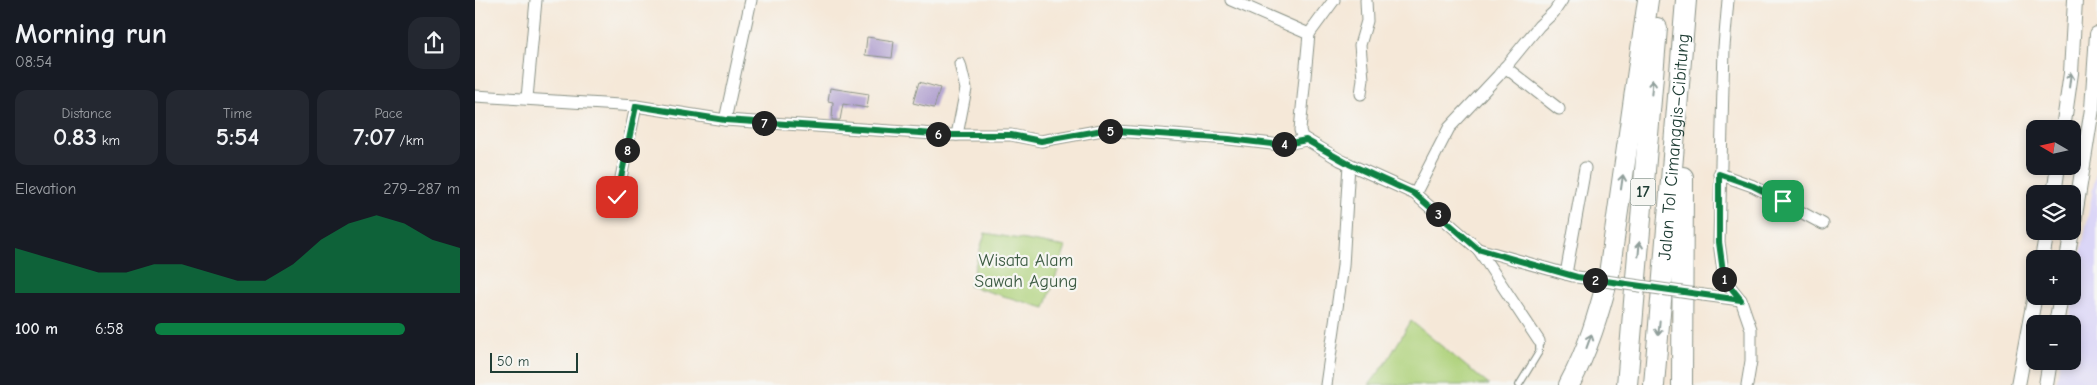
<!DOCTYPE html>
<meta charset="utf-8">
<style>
:root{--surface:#171b24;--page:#242831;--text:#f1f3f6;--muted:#9ea1a6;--accent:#0b8043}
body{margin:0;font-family:"Comic Neue",sans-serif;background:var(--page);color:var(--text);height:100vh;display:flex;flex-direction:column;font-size:19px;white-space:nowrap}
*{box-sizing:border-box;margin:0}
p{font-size:16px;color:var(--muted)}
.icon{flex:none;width:28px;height:28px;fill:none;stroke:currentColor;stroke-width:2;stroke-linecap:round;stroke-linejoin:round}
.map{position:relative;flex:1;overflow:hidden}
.details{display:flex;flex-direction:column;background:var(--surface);width:475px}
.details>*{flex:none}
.needle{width:32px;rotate:279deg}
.controls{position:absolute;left:1551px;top:120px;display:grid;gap:10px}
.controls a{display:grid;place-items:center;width:55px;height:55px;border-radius:10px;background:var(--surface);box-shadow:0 2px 8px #0003;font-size:25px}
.scale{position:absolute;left:15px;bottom:12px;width:88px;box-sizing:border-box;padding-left:5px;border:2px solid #1f3d34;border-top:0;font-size:14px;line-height:18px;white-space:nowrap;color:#1f3d34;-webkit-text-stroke:4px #f6f6f2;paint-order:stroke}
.pin{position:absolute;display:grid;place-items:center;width:42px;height:42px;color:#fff;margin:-21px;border-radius:10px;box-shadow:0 2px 8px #0006}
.km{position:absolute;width:25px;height:25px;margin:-12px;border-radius:50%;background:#222;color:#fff;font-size:14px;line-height:25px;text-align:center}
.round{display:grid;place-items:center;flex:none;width:52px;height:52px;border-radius:15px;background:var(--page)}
.overview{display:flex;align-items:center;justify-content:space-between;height:85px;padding:0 15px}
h1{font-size:28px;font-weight:700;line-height:38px}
.metrics{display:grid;grid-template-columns:repeat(3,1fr);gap:8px;height:85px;padding:5px 15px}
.metrics div{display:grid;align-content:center;border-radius:12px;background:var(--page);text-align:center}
.metrics b{font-size:25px;font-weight:700}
.metrics small{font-size:14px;font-weight:400}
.metrics p{font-size:14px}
.chart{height:140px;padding:10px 15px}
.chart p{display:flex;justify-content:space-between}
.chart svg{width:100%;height:90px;margin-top:5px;fill:var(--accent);opacity:.7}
ul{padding:0 15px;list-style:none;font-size:16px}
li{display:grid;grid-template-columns:80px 60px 1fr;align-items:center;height:38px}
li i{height:12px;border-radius:6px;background:var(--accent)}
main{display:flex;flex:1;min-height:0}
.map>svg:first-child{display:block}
</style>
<main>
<section class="details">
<div class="overview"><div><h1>Morning run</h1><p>08:54</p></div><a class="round"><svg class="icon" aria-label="share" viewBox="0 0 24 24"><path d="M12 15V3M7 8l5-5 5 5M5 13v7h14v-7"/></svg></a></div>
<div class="metrics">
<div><p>Distance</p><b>0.83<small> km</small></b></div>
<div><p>Time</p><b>5:54</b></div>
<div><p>Pace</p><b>7:07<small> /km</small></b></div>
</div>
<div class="chart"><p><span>Elevation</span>279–287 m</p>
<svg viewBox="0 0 160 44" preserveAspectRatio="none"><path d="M0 44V22L10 26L20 30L30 34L40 34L50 30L60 30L70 34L80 38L90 38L100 30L110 18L120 10L130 6L140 10L150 18L160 22V44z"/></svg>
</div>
<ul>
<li><b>100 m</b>6:58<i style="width:82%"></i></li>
</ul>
</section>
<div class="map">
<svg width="1622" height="385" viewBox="0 0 1622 385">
<rect width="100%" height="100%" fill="#f6f6f2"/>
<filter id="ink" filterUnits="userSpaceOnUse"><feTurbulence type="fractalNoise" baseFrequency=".02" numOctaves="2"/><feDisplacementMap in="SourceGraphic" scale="10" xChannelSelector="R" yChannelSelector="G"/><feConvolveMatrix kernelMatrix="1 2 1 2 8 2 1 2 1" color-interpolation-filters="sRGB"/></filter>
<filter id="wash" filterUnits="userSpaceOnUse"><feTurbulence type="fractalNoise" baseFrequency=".0096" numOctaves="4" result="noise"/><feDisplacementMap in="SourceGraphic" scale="20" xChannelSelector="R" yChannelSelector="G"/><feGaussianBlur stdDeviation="1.12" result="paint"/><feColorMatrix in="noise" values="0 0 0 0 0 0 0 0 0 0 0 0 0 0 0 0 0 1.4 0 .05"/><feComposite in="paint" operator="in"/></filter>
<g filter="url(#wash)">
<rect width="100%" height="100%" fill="#f5e8d8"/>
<polygon fill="#dbd6f7" points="1622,167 1622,385 1581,385 1585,361 1598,361 1598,324 1593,324"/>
<g fill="#afd27b" stroke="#678858">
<polygon points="510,233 591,247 570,308 494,286"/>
<polygon points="936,321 1014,385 894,385 911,363"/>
</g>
<g id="blocks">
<g fill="#ae9dce">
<polygon points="392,37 419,41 417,58 390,55"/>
<polygon points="444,82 465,88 459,108 438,103"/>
<polygon points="355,88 394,94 392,108 368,104 365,120 357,120 358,102 353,101"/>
</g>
</g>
</g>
<g filter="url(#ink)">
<use href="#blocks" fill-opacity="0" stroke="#8a9286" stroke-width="1"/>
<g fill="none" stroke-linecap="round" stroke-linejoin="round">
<g stroke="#8a9286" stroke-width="8">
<polyline id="service" points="1044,385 1064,352 1064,341"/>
</g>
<g stroke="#8a9286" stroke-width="13">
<g id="minor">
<polyline points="756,0 834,34 825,130 827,137 865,160 940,194 1003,249 1064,341"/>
<polyline points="1253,0 1249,47 1244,242 1249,279 1266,300"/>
<polyline points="834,34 859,0"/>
<polyline points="1030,67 1084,109"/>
<polyline points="886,94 888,79 885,45 892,21 891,0"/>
<polyline points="0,96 161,106 250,120 475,135 536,135 566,141 627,130 754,139 806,145 831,140"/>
<polyline points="52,98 61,0"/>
<polyline points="250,120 276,0"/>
<polyline points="482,135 491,89 485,64"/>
<polyline points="1244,174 1278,186 1348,224"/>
<polyline points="940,194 974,128 1023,76 1064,26 1079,12 1087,0"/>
<polyline points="142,197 161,106"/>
<polyline points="1003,249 1098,276"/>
<polyline points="1091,274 1110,168"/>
<polyline points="1228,295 1266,300 1276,329 1276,361 1272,385"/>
<polyline points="851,385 868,266 874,164"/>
</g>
</g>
<g stroke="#8a9286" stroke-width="16">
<g id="tertiary">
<polyline points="1588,129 1596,73 1600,0"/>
<polyline points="1579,194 1583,166"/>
<polyline points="1598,228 1617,109 1622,34"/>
<polyline points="1567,259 1572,231"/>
<polyline points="1592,259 1597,231"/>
<polyline points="1581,324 1586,296"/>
<polyline points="1543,385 1560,295"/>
<polyline points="1571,385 1575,361"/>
</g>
</g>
<g stroke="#8a9286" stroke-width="22">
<g id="motorway">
<path d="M1094 385C1113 350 1124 313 1134 274L1173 0"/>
<polyline points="1152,385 1182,28"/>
<path id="s1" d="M1179 385 1211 0"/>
<polyline points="1207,385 1208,177"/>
</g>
</g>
<use href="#service" stroke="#fff" stroke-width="5.5"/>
<use href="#minor" stroke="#fff" stroke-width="11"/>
<use href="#tertiary" stroke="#fff" stroke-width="14"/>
<use href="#motorway" stroke="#fff" stroke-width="20"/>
<g stroke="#8a9286" stroke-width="13" stroke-linecap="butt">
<polyline id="minor-bridge" points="1102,277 1228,295"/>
</g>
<use href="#minor-bridge" stroke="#fff" stroke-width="11"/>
</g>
<defs><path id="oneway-shaft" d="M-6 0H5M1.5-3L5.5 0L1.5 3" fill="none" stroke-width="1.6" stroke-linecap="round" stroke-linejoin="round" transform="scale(1.25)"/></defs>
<g stroke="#8f9e9a">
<use href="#oneway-shaft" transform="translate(1595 80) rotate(-83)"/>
<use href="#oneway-shaft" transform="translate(1177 87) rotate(-85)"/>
<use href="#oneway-shaft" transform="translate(1147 182) rotate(-82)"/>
<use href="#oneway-shaft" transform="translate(1164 249) rotate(-85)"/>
<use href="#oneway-shaft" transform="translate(1184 328) rotate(95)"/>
<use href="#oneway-shaft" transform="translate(1114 341) rotate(-70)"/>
</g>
</g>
<g fill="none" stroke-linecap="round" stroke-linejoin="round" filter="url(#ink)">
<g stroke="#fff" stroke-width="10">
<polyline id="route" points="142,197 161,106 250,120 475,135 536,135 566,141 628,130 754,139 806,145 831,140 874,164 940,194 1003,249 1102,277 1266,300 1249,279 1244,242 1244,174 1278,186 1308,201"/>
</g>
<use href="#route" stroke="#0b8043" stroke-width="6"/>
</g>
<g text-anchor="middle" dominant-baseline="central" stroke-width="4.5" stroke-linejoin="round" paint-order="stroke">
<rect fill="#f6f6f2" stroke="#60746d" stroke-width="1" x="1155.5" y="178.5" width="25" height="27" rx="4"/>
<g font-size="16" font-weight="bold" fill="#1f3d34">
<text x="1168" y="192">17</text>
</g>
<g font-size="18" fill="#1f3d34" stroke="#f6f6f2">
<text stroke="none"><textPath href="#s1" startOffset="239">Jalan Tol Cimanggis–Cibitung</textPath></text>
</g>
<g font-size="18" fill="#3c5b42" stroke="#f6f6f2">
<text x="551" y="260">Wisata Alam<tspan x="551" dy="21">Sawah Agung</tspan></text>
</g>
</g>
</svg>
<div class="controls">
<a><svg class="needle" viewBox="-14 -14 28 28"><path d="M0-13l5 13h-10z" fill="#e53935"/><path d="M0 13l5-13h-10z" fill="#9ea1a6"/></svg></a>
<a><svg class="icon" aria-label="layers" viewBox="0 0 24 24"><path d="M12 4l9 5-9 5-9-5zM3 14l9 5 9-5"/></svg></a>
<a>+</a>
<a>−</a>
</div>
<div class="scale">50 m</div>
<div class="pin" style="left:1308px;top:201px;background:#1e9e55"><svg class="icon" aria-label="arrive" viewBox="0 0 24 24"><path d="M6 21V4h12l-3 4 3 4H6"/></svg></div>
<div class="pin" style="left:142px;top:197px;background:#d93025"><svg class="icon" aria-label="check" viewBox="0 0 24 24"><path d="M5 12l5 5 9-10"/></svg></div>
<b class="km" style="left:1249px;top:279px">1</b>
<b class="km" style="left:1120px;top:280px">2</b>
<b class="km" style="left:963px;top:214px">3</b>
<b class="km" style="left:809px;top:144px">4</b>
<b class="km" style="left:635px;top:131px">5</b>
<b class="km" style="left:463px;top:134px">6</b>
<b class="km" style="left:289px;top:123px">7</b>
<b class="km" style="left:152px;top:150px">8</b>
</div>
</main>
